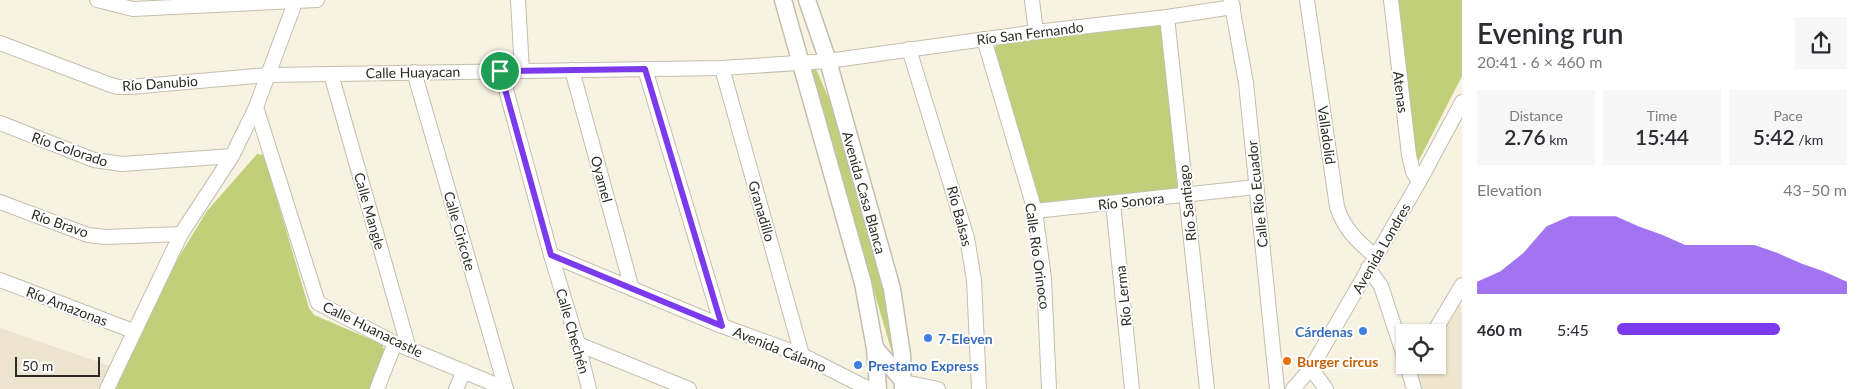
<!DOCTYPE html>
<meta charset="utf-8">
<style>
:root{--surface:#fff;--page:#f7f7f7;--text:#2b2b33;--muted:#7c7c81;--accent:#7c3aed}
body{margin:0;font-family:Lato,sans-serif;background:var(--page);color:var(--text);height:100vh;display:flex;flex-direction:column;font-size:19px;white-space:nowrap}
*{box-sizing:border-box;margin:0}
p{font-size:16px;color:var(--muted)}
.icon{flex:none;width:28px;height:28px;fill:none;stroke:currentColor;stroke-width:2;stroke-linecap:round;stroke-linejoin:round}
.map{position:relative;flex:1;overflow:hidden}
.panel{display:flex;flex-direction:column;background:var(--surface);width:400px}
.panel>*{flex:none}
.controls{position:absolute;left:1396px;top:324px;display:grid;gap:10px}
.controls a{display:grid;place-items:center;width:50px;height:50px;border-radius:0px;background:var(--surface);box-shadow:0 1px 4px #0004;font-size:25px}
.scale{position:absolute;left:15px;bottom:12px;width:85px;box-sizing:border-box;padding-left:5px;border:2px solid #2e2c26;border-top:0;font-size:14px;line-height:18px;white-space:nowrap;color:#2e2c26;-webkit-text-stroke:4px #fff;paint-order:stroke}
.pin{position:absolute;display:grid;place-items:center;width:42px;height:42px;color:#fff;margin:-21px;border:2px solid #fff;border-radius:50%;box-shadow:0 1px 5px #0007}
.round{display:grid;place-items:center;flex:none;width:52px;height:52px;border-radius:0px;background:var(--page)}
.overview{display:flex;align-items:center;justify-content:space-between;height:85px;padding:0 15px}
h1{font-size:28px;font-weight:600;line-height:38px}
.stats{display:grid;grid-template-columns:repeat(3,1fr);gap:8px;height:85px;padding:5px 15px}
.stats div{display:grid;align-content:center;border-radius:0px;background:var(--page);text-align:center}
.stats b{font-size:21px;font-weight:600}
.stats small{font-size:14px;font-weight:400}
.stats p{font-size:14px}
.chart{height:140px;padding:10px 15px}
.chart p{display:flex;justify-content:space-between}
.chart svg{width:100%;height:90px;margin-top:5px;fill:var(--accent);opacity:.7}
ul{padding:0 15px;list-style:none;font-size:16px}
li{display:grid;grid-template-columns:80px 60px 1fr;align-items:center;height:38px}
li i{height:12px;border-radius:6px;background:var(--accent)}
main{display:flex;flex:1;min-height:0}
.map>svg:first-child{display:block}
</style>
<main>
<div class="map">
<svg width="1462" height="389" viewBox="0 0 1462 389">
<rect width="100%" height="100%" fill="#f8f2e2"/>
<polygon fill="#ede4cf" points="0,328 119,369 109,389 0,389"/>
<polygon fill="#efe6cf" points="1460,303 1462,311 1462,389 1417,389 1415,379 1422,365 1438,365 1438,337 1455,305"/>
<g fill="#c1cf7a">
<polygon points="1397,0 1462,0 1462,76 1414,170"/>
<polygon points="1157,22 1164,27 1180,185 1176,190 1043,204 1038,200 993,51 997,44"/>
<polygon points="816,69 838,120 888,300 893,356 810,72"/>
<polygon points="257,154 264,155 309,308 314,315 382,344 385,352 369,389 112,389 177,260 207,211"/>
</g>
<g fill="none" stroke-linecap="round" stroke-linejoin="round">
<g stroke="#c4beae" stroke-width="16">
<g id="minor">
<polyline points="97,0 133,9 317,0"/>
<polyline points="518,0 522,71"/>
<polyline points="1032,0 1036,32"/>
<polyline points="1231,0 1246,83 1277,389"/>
<path d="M1307 0 1337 207C1344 229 1358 242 1375 256"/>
<polyline points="1391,0 1409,155 1413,172 1419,182"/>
<polyline points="1167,17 1207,389"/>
<polyline points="984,39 1035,211 1044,278 1049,389"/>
<polyline points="0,43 108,84 118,87 130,87 268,75 722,68 828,61 1036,32 1167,17 1233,7"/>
<polyline points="909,49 967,238 974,280 979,389"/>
<polyline points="722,68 802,355"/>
<polyline points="645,69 722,326"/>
<polyline points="572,70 632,289"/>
<polyline points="501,71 551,255 578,344 589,389"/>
<polyline points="414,72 506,389"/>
<polyline points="331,74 409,349"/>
<polyline points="256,107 318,303 395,343 506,389"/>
<polyline points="0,123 94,160 122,164 232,156"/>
<polyline points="0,202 88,235 106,237 181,234"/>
<polyline points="1113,203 1132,389"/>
<polyline points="1035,211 1256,187"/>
<polyline points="551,255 722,326 802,355 869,389"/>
<polyline points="1368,268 1381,286 1405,359"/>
<polyline points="0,280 133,331"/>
<polyline points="1434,332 1462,285"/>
<polyline points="578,344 689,389"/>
<polyline points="1407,365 1414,389"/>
<polyline points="1311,368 1326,389"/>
<polyline points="904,382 938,389"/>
<polyline points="107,389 181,234 232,156 256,107 296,0"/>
<polyline points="377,389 395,343"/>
<polyline points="456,389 464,371"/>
<polyline points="1293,389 1311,368 1419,182 1462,102"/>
</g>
</g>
<g stroke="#c4beae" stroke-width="19">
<g id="tertiary">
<polyline points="783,0 863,283 875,348 878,389"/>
<path id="s1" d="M807 0 828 61 892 289 902 355 903 389"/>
<polyline points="875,348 904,382"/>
</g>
</g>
<use href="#minor" stroke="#fff" stroke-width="14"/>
<use href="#tertiary" stroke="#fff" stroke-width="16"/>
</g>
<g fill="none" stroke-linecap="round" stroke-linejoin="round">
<g stroke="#fff" stroke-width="10">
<polygon id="route" points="645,69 722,326 551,255 500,71"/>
</g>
<use href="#route" stroke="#7c3aed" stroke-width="6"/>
</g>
<g fill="#3f7fe0" stroke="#fff" stroke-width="2">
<circle cx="1363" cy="331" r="5"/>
<circle cx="928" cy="338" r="5"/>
<circle cx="858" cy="365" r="5"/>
</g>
<circle fill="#e8710a" stroke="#fff" stroke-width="2" cx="1287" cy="361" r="5"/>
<g text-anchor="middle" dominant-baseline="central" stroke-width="4" stroke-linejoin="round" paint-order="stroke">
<g font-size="14" fill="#2e2c26" stroke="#fff">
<text transform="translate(1030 33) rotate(-7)">Río San Fernando</text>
<text transform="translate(413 72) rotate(-1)">Calle Huayacan</text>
<text transform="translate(160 83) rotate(-4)">Río Danubio</text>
<text transform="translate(1401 92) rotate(83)">Atenas</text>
<text transform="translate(1327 135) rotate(82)">Valladolid</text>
<text transform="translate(70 149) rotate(19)">Río Colorado</text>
<text transform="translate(602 179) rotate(75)">Oyamel</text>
<text stroke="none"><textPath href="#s1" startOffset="201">Avenida Casa Blanca</textPath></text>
<text transform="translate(1257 194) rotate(-96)">Calle Río Ecuador</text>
<text transform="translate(1131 201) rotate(-6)">Río Sonora</text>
<text transform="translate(1187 203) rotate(-96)">Río Santiago</text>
<text transform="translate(370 211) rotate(74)">Calle Mangle</text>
<text transform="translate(762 211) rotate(74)">Granadillo</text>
<text transform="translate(960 216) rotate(75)">Río Balsas</text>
<text transform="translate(60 223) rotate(19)">Río Bravo</text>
<text transform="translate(460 231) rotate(74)">Calle Ciricote</text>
<text transform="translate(1381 248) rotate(-60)">Avenida Londres</text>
<text transform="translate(1038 256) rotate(82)">Calle Río Orinoco</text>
<text transform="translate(1123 296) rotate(-96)">Río Lerma</text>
<text transform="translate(67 306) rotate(21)">Río Amazonas</text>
<text transform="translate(373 329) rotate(26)">Calle Huanacastle</text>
<text transform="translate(573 331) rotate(74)">Calle Chechén</text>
<text transform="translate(780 349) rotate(22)">Avenida Cálamo</text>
</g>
<g font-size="14" font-weight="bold" fill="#366cbe" stroke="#fff" text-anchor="start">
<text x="1353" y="331" text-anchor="end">Cárdenas</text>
<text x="938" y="338">7-Eleven</text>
<text x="868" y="365">Prestamo Express</text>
</g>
<g font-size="14" font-weight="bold" fill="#c56008" stroke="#fff" text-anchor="start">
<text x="1297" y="361">Burger circus</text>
</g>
</g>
</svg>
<div class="controls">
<a><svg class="icon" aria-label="locate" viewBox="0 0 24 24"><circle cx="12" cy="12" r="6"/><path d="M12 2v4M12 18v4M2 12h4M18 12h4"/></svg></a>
</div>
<div class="scale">50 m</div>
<div class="pin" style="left:500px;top:71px;background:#1e9e55"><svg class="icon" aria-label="arrive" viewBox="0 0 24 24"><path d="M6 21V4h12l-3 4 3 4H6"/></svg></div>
</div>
<section class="panel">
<div class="overview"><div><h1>Evening run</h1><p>20:41 · 6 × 460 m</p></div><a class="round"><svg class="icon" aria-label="share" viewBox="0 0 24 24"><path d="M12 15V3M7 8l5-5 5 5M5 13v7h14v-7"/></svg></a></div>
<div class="stats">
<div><p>Distance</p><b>2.76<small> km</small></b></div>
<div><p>Time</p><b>15:44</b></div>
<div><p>Pace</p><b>5:42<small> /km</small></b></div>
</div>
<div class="chart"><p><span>Elevation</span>43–50 m</p>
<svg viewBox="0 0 160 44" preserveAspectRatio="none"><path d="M0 44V38L10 33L20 24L30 11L40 6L50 6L60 6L70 11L80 15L90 20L100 20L110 20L120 20L130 24L140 29L150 33L160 38V44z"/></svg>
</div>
<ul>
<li><b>460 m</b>5:45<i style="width:71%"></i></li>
</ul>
</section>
</main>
